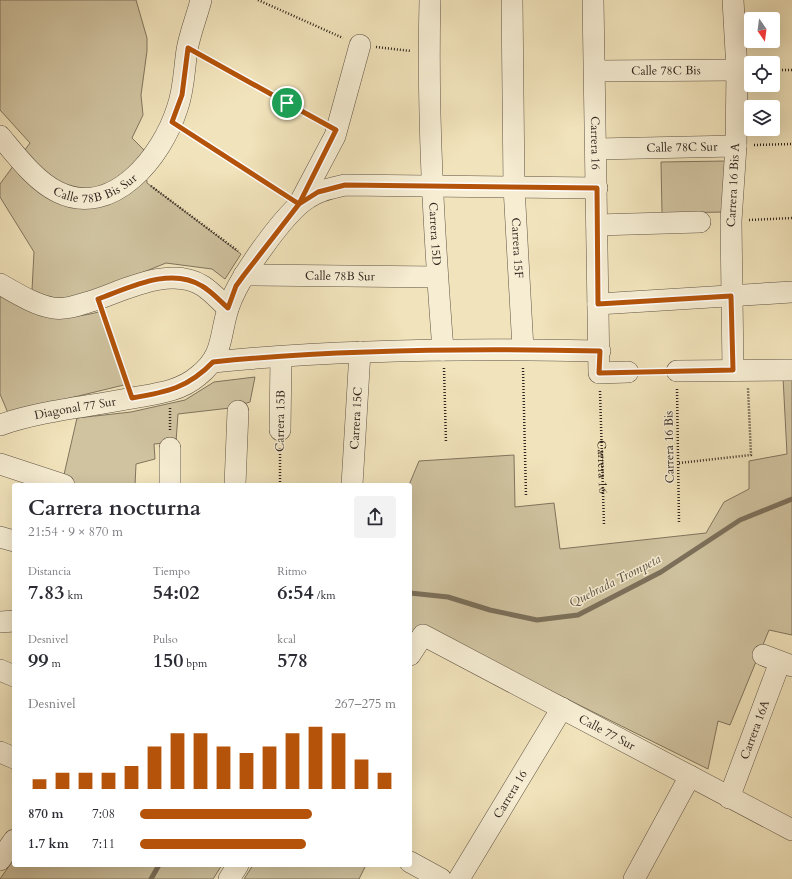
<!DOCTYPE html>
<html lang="es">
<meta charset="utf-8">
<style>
:root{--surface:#fff;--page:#f2f2f3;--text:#2b2b33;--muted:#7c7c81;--accent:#b45309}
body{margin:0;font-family:Cardo,serif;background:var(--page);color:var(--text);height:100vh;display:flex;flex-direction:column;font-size:15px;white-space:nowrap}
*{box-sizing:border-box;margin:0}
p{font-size:13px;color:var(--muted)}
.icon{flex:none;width:22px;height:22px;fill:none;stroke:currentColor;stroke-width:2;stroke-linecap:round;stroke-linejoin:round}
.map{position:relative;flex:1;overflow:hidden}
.details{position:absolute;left:12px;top:483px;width:400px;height:384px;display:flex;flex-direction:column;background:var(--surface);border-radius:4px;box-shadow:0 4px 16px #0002}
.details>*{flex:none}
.needle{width:26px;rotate:166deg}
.fabs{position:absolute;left:744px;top:12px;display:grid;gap:8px}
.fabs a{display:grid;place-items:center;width:36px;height:36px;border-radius:4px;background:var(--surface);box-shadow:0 4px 16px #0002;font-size:20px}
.pin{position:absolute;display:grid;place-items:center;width:34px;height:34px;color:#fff;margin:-17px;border:2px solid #fff;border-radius:50%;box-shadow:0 1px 4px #0007}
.round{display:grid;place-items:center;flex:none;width:42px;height:42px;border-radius:4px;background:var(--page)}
.head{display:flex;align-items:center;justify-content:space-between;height:68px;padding:0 16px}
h1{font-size:22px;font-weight:700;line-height:30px}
.stats{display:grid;grid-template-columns:repeat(3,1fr);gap:6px;height:68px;padding:4px 16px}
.stats div{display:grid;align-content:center}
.stats b{font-size:20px;font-weight:700}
.stats small{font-size:11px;font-weight:400}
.stats p{font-size:11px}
.chart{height:112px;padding:8px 16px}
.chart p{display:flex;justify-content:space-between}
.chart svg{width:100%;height:72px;margin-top:4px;stroke:var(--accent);stroke-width:6}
ul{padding:0 16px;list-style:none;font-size:13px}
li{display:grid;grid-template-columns:64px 48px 1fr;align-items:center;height:30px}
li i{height:10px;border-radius:5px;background:var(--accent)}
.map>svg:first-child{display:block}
</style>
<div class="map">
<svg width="792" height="879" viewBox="0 0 792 879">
<rect width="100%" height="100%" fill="#f1e3bb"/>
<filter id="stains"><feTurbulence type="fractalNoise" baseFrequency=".005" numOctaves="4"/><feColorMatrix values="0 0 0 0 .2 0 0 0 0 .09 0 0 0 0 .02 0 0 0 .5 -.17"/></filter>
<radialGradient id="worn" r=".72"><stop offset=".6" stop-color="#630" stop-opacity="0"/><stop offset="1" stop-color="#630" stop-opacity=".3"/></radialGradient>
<g fill="#d0c3a0" stroke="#80745e">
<polygon points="0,0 136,0 147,38 147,51 141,95 143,115 132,138 144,150 147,183 241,254 225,279 212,269 166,263 82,297 46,299 32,290 34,252 0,197 0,184 30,143 0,110"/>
<polygon points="726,161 726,212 662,213 661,162"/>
<path d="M0 296C36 313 62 323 102 311L128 384 8 413 0 394Z"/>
<polygon points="792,376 792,635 769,630 730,725 718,721 708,769 426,629 410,649 410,485 409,485 419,461 514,455 515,507 554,503 560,549 706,533 724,502 749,489 749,461 787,454 783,377"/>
<polygon points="255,377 250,402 230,408 178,414 176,442 154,444 155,459 136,464 135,485 78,485 63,479 77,418 131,412 185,400 214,382"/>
<polygon points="14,859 14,865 222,865 213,879 0,879"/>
<polygon points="253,865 366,865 359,879 244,879"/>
</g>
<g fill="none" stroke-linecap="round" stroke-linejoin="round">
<g stroke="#7c705b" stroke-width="5">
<polyline points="410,593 448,597 490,610 537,620 578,615 661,572 740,520 792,499"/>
<polyline points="151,879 159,865"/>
</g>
<g stroke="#605444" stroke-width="22">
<g id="minor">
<path id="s2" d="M430 0C427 117 434 233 443 350"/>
<path id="s3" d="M512 0 514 187 523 349"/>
<path id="s4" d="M593 0 599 373 628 372"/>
<polyline points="733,0 737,70 736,146 731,221 733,370"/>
<path id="s5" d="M596 71 737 70"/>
<path id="s6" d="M0 136C16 155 35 181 58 192 113 219 162 156 177 109 184 90 184 70 187 50 190 33 197 16 201 0"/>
<path id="s7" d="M597 149 736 146"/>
<polyline points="299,204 335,136 360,45"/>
<polyline points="597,225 700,222"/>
<path id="s8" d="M244 275 437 277"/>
<path d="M0 284C16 293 35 305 53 308 66 310 79 305 92 301 123 291 170 265 203 286 212 292 220 301 228 308"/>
<polyline points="598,304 792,292"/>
<path d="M213 362C341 349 471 348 600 351"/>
<polyline points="677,371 792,370"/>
<path id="s9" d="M0 425C40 411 85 407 127 399 152 394 178 393 198 376 225 355 219 334 229 306 238 279 284 213 308 198 319 190 332 188 345 185L597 188"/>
<polyline points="280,430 281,357"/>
<polyline points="170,448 170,485"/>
<polyline points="0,464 64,485"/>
<polyline points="235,485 238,411"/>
<path id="s10" d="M352 485 360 352"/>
<polyline points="0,537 14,541"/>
<polyline points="0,622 14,621"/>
<path id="s11" d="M410 655 423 635 792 830"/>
<polyline points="763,655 792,666"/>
<polyline points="0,670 14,676"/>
<polyline points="0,752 14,758"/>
<path id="s12" d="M729 798 780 662"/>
<polyline points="0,860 14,840"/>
<polyline points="410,862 441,879"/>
<polyline points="229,879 238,865"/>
<path id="s13" d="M459 879 562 708"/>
<polyline points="634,879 690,776"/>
</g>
</g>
<g stroke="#2f241d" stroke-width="2.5" stroke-dasharray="1 2" stroke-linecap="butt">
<polyline points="258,0 343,38"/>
<polyline points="376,47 411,51"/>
<polyline points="204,57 320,121"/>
<polyline points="773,70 792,70"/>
<polyline points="187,131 283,194"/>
<polyline points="754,145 792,144"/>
<polyline points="151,186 238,251"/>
<polyline points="749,220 792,218"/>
<polyline points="104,315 126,381"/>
<polyline points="444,368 446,443"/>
<polyline points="523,368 526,496"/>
<polyline points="645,372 660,372"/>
<polyline points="677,389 679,522"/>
<path id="s1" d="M600 391 604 525"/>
<polyline points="170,408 170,431"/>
<polyline points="679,463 751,455 748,388"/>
<polyline points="280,485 280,448"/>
</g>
<use href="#minor" stroke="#f6edd3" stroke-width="21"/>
</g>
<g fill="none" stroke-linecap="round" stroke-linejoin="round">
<g stroke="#fff" stroke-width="8">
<path id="route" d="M287 103 336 130 299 204 244 275 236 286 228 308C220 301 211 291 202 286 170 266 129 288 98 299L132 398C167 392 188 388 213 362 341 349 471 348 600 351L599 373 733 370 731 296 598 304 597 188 345 185 318 192 299 204 172 122 182 95 188 48 287 103"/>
</g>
<use href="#route" stroke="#b45309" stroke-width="5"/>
</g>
<g text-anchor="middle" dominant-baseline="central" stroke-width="3" stroke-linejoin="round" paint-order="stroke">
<g font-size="12" fill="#2f241d" stroke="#f6edd3">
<text stroke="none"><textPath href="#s5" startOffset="70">Calle 78C Bis</textPath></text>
<text stroke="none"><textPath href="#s4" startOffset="143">Carrera 16</textPath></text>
<text stroke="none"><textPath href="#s7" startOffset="85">Calle 78C Sur</textPath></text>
<text stroke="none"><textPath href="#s6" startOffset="121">Calle 78B Bis Sur</textPath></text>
<text transform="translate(733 185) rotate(-87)">Carrera 16 Bis A</text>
<text stroke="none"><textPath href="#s2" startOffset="234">Carrera 15D</textPath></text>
<text stroke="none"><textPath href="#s3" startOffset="248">Carrera 15F</textPath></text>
<text stroke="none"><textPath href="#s8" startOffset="96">Calle 78B Sur</textPath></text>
<text stroke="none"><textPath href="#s9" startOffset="77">Diagonal 77 Sur</textPath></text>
<text stroke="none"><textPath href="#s10" startOffset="67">Carrera 15C</textPath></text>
<text transform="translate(280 421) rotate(-89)">Carrera 15B</text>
<text transform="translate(669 447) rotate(-91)">Carrera 16 Bis</text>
<text stroke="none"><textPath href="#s1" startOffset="76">Carrera 16</textPath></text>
<text stroke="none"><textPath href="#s12" startOffset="73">Carrera 16A</textPath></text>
<text stroke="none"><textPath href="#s11" startOffset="232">Calle 77 Sur</textPath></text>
<text stroke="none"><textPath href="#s13" startOffset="99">Carrera 16</textPath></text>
</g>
<g font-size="13" font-style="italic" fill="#5c5041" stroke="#f6edd3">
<text transform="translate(615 581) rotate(-27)">Quebrada Trompeta</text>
</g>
</g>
<rect width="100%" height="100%" filter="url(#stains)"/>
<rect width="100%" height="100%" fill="url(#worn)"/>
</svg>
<div class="fabs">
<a><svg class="needle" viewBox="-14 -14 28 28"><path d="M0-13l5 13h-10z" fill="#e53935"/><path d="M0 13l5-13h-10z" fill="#7c7c81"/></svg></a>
<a><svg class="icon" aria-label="locate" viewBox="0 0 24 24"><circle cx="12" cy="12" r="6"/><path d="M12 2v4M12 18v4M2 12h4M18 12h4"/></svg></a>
<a><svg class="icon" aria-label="layers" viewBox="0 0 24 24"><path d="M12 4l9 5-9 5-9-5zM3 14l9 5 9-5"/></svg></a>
</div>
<div class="pin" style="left:287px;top:103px;background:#1e9e55"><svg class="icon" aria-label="arrive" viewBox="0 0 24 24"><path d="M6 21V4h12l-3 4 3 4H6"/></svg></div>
<section class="details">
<div class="head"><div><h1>Carrera nocturna</h1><p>21:54 · 9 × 870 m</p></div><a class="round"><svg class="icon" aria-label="share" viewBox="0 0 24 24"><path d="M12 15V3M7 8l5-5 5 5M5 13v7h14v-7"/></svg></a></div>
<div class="stats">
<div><p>Distancia</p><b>7.83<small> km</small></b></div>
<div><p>Tiempo</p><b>54:02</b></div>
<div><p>Ritmo</p><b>6:54<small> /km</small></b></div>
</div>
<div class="stats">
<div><p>Desnivel</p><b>99<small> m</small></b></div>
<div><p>Pulso</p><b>150<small> bpm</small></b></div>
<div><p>kcal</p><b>578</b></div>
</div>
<div class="chart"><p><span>Desnivel</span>267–275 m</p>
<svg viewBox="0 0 160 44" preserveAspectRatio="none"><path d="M5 44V38M15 44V34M25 44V34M35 44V34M45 44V30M55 44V18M65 44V10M75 44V10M85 44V18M95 44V22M105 44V18M115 44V10M125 44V6M135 44V10M145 44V26M155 44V34"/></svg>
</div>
<ul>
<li><b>870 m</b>7:08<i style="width:67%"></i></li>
<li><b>1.7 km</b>7:11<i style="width:65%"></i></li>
</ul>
</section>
</div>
